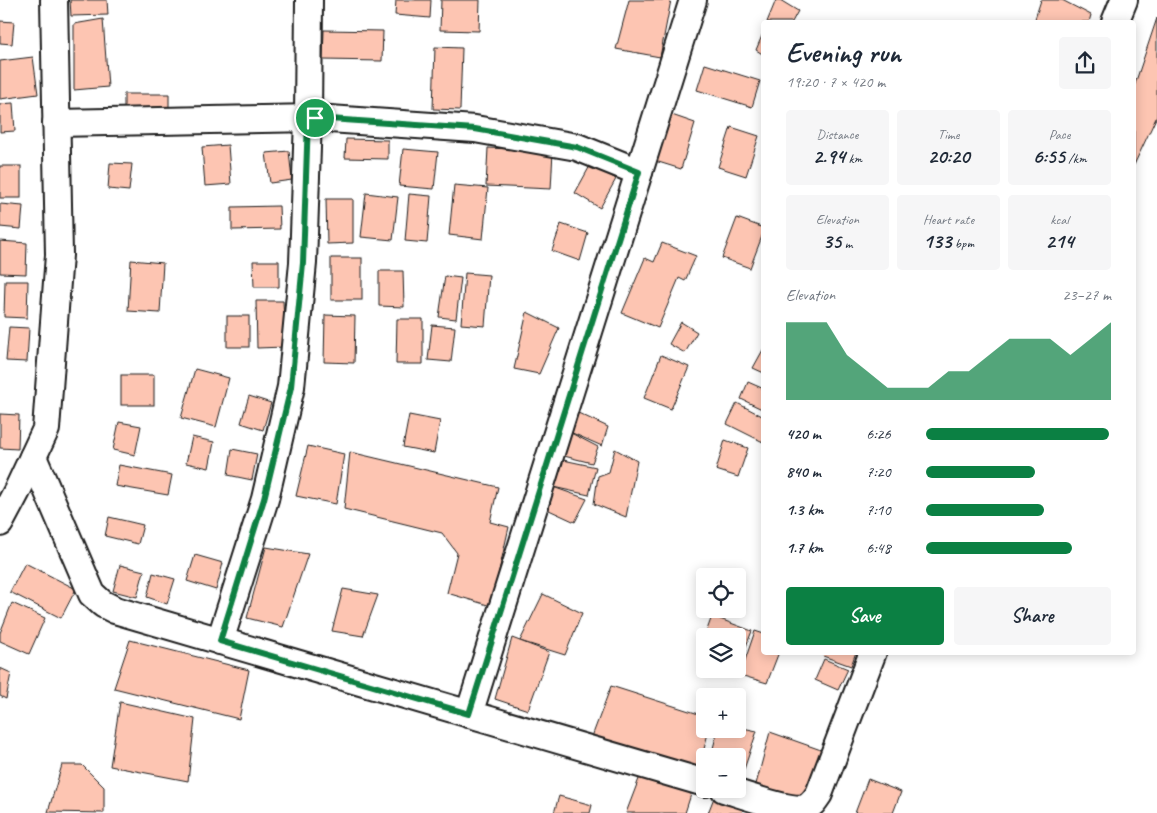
<!DOCTYPE html>
<meta charset="utf-8">
<style>
:root{--surface:#fff;--page:#f6f6f7;--text:#1f2937;--muted:#747a83;--accent:#0b8043}
body{margin:0;font-family:Caveat,sans-serif;background:var(--page);color:var(--text);height:100vh;display:flex;flex-direction:column;font-size:19px;white-space:nowrap}
*{box-sizing:border-box;margin:0}
p{font-size:16px;color:var(--muted)}
.icon{flex:none;width:28px;height:28px;fill:none;stroke:currentColor;stroke-width:2;stroke-linecap:round;stroke-linejoin:round}
.map{position:relative;flex:1;overflow:hidden}
.details{position:absolute;left:761px;top:20px;width:375px;height:635px;display:flex;flex-direction:column;background:var(--surface);border-radius:5px;box-shadow:0 2px 12px #0003}
.details>*{flex:none}
.buttons{position:absolute;left:696px;top:568px;display:grid;gap:10px}
.buttons a{display:grid;place-items:center;width:50px;height:50px;border-radius:5px;background:var(--surface);box-shadow:0 2px 12px #0003;font-size:25px}
.pin{position:absolute;display:grid;place-items:center;width:42px;height:42px;color:#fff;margin:-21px;border:2px solid #fff;border-radius:50%;box-shadow:0 1px 5px #0007}
.round{display:grid;place-items:center;flex:none;width:52px;height:52px;border-radius:5px;background:var(--page)}
.overview{display:flex;align-items:center;justify-content:space-between;height:85px;padding:0 25px}
h1{font-size:28px;font-weight:700;line-height:38px}
.metrics{display:grid;grid-template-columns:repeat(3,1fr);gap:8px;height:85px;padding:5px 25px}
.metrics div{display:grid;align-content:center;border-radius:5px;background:var(--page);text-align:center}
.metrics b{font-size:21px;font-weight:700}
.metrics small{font-size:14px;font-weight:400}
.metrics p{font-size:14px}
.chart{height:140px;padding:10px 25px}
.chart p{display:flex;justify-content:space-between}
.chart svg{width:100%;height:90px;margin-top:5px;fill:var(--accent);opacity:.7}
.action{display:flex;gap:10px;margin-top:auto;padding:10px 25px}
.action a{flex:1;height:58px;border-radius:5px;background:var(--accent);color:#fff;font-size:20px;font-weight:700;line-height:58px;text-align:center}
.action a+a{background:var(--page);color:var(--text)}
ul{padding:0 25px;list-style:none;font-size:16px}
li{display:grid;grid-template-columns:80px 60px 1fr;align-items:center;height:38px}
li i{height:12px;border-radius:6px;background:var(--accent)}
.map>svg:first-child{display:block}
</style>
<div class="map">
<svg width="1157" height="813" viewBox="0 0 1157 813">
<rect width="100%" height="100%" fill="#fff"/>
<filter id="ink" filterUnits="userSpaceOnUse"><feTurbulence type="fractalNoise" baseFrequency=".02" numOctaves="2"/><feDisplacementMap in="SourceGraphic" scale="10" xChannelSelector="R" yChannelSelector="G"/><feConvolveMatrix kernelMatrix="1 2 1 2 8 2 1 2 1" color-interpolation-filters="sRGB"/></filter>
<g filter="url(#ink)">
<g fill="#fdc5b2" stroke="#1c1c1c">
<polygon points="70,0 107,0 108,15 71,16"/>
<polygon points="396,0 431,0 430,18 395,15"/>
<polygon points="441,0 480,0 479,31 440,30"/>
<polygon points="629,0 671,0 660,57 616,49"/>
<polygon points="776,0 780,0 798,11 792,22 767,22"/>
<polygon points="1041,0 1062,0 1091,15 1089,22 1034,22"/>
<polygon points="1157,18 1157,116 1134,165 1134,87"/>
<polygon points="103,19 108,87 74,90 74,24"/>
<polygon points="0,21 14,22 12,44 0,43"/>
<polygon points="324,30 383,31 382,61 323,60"/>
<polygon points="764,31 764,55 756,50"/>
<polygon points="435,47 462,48 460,110 433,109"/>
<polygon points="33,57 38,94 0,99 0,61"/>
<polygon points="705,64 760,81 752,107 697,90"/>
<polygon points="124,94 169,94 169,116 124,115"/>
<polygon points="13,103 15,131 0,132 0,104"/>
<polygon points="666,113 695,123 681,169 652,160"/>
<polygon points="731,127 759,136 746,176 718,167"/>
<polygon points="346,139 388,140 388,159 345,158"/>
<polygon points="228,145 231,184 205,186 202,147"/>
<polygon points="488,148 553,151 551,189 486,186"/>
<polygon points="403,149 438,152 434,189 399,186"/>
<polygon points="289,151 292,180 270,183 266,153"/>
<polygon points="110,163 132,164 129,191 108,189"/>
<polygon points="591,164 616,179 600,208 575,193"/>
<rect x="0" y="166" width="21" height="32"/>
<polygon points="454,185 488,188 483,239 449,235"/>
<polygon points="366,193 398,197 393,240 361,237"/>
<polygon points="409,194 431,196 427,243 405,241"/>
<polygon points="326,199 353,199 353,243 327,244"/>
<polygon points="0,204 23,206 21,229 0,227"/>
<polygon points="279,206 280,229 232,230 232,207"/>
<polygon points="737,218 764,228 764,231 750,268 722,258"/>
<polygon points="561,224 588,233 580,261 552,251"/>
<polygon points="0,241 27,243 26,274 0,273"/>
<polygon points="662,243 696,256 685,281 679,278 658,328 622,313 645,258 654,262"/>
<rect x="331" y="258" width="31" height="42"/>
<polygon points="131,260 163,263 160,313 128,311"/>
<polygon points="253,261 279,261 279,287 254,287"/>
<polygon points="379,271 403,271 404,307 379,306"/>
<polygon points="465,273 489,275 485,326 461,324"/>
<polygon points="445,276 461,278 456,319 439,317"/>
<polygon points="5,281 28,281 27,318 4,317"/>
<polygon points="256,301 283,301 285,347 257,348"/>
<polygon points="527,312 559,328 539,374 514,369"/>
<polygon points="325,315 355,316 354,363 324,362"/>
<rect x="227" y="316" width="22" height="31"/>
<polygon points="397,319 423,319 423,364 396,364"/>
<polygon points="681,322 697,332 685,353 669,344"/>
<polygon points="432,325 455,327 451,362 428,360"/>
<polygon points="9,327 29,328 27,362 6,361"/>
<polygon points="764,348 764,373 753,368"/>
<polygon points="661,355 689,367 671,409 644,398"/>
<polygon points="195,369 229,378 216,427 181,418"/>
<rect x="121" y="375" width="33" height="30"/>
<polygon points="748,382 764,389 764,410 741,399"/>
<polygon points="249,396 271,403 263,430 241,423"/>
<polygon points="737,403 764,417 764,439 763,442 727,424"/>
<polygon points="576,412 608,427 602,446 570,432"/>
<polygon points="0,414 19,415 18,449 0,448"/>
<polygon points="409,415 440,421 434,453 403,447"/>
<polygon points="119,422 141,426 135,455 113,450"/>
<polygon points="571,433 598,447 592,463 560,455"/>
<polygon points="192,437 214,442 209,468 186,463"/>
<polygon points="725,440 748,448 738,477 716,470"/>
<polygon points="308,446 344,454 336,504 296,496"/>
<polygon points="232,449 257,454 252,480 228,475"/>
<polygon points="615,449 637,461 626,517 594,504 598,476 609,472"/>
<polygon points="350,452 498,487 490,522 509,527 491,606 447,593 457,553 442,533 344,509"/>
<polygon points="554,458 596,467 589,495 553,487"/>
<polygon points="119,465 172,475 168,495 115,486"/>
<polygon points="553,487 587,499 575,522 549,510"/>
<polygon points="109,517 143,525 138,544 105,536"/>
<polygon points="266,547 308,554 283,627 247,618"/>
<polygon points="195,555 223,563 216,590 187,581"/>
<polygon points="25,563 76,589 61,618 10,592"/>
<polygon points="120,565 144,571 137,597 113,591"/>
<polygon points="153,573 175,579 167,604 147,597"/>
<polygon points="343,589 378,595 363,636 332,631"/>
<polygon points="543,594 582,613 565,655 520,641"/>
<polygon points="12,603 45,618 29,654 0,641 0,633"/>
<polygon points="712,616 752,631 739,664 738,663 738,636 705,636 705,651 700,650"/>
<polygon points="755,631 764,634 764,652 779,652 767,683 740,675"/>
<polygon points="512,638 549,652 528,710 495,699"/>
<polygon points="130,640 249,670 239,719 114,688"/>
<polygon points="824,652 856,652 851,666 823,656"/>
<polygon points="824,659 848,669 838,690 815,680"/>
<polygon points="0,668 11,673 6,699 0,696"/>
<polygon points="611,686 705,716 705,729 709,729 698,773 590,742"/>
<polygon points="120,702 195,719 188,781 110,766"/>
<polygon points="738,727 757,731 738,787 738,756 711,756 718,729 738,729"/>
<polygon points="770,732 821,750 805,804 755,788"/>
<polygon points="62,765 82,765 104,787 104,813 48,812"/>
<polygon points="642,771 694,785 685,813 626,813"/>
<polygon points="868,779 901,792 893,813 855,813"/>
<polygon points="715,795 744,806 742,813 708,813"/>
<polygon points="559,796 592,805 590,813 554,813"/>
</g>
<g fill="none" stroke-linecap="round" stroke-linejoin="round">
<g stroke="#1c1c1c" stroke-width="30">
<g id="minor">
<polyline points="1115,22 1124,0"/>
<polyline points="56,123 315,118 475,129 577,147 639,172"/>
<polyline points="33,457 92,594 103,604 115,610 705,783"/>
<polyline points="0,523 17,491 46,429 59,255 54,0"/>
<polyline points="220,641 265,499 291,387 303,263 308,119 309,0"/>
<polyline points="469,714 693,0"/>
<path d="M724 789C741 794 790 812 805 808 812 805 815 800 819 794L873 652"/>
</g>
</g>
<use href="#minor" stroke="#fff" stroke-width="26"/>
</g>
</g>
<g fill="none" stroke-linecap="round" stroke-linejoin="round" filter="url(#ink)">
<g stroke="#fff" stroke-width="10">
<polygon id="route" points="315,118 475,129 577,147 639,172 469,714 220,641 264,499 291,387 303,263 308,119"/>
</g>
<use href="#route" stroke="#0b8043" stroke-width="6"/>
</g>
</svg>
<div class="buttons">
<a><svg class="icon" aria-label="locate" viewBox="0 0 24 24"><circle cx="12" cy="12" r="6"/><path d="M12 2v4M12 18v4M2 12h4M18 12h4"/></svg></a>
<a><svg class="icon" aria-label="layers" viewBox="0 0 24 24"><path d="M12 4l9 5-9 5-9-5zM3 14l9 5 9-5"/></svg></a>
<a>+</a>
<a>−</a>
</div>
<div class="pin" style="left:315px;top:118px;background:#1e9e55"><svg class="icon" aria-label="arrive" viewBox="0 0 24 24"><path d="M6 21V4h12l-3 4 3 4H6"/></svg></div>
<section class="details">
<div class="overview"><div><h1>Evening run</h1><p>19:20 · 7 × 420 m</p></div><a class="round"><svg class="icon" aria-label="share" viewBox="0 0 24 24"><path d="M12 15V3M7 8l5-5 5 5M5 13v7h14v-7"/></svg></a></div>
<div class="metrics">
<div><p>Distance</p><b>2.94<small> km</small></b></div>
<div><p>Time</p><b>20:20</b></div>
<div><p>Pace</p><b>6:55<small> /km</small></b></div>
</div>
<div class="metrics">
<div><p>Elevation</p><b>35<small> m</small></b></div>
<div><p>Heart rate</p><b>133<small> bpm</small></b></div>
<div><p>kcal</p><b>214</b></div>
</div>
<div class="chart"><p><span>Elevation</span>23–27 m</p>
<svg viewBox="0 0 160 44" preserveAspectRatio="none"><path d="M0 44V6L10 6L20 6L30 22L40 30L50 38L60 38L70 38L80 30L90 30L100 22L110 14L120 14L130 14L140 22L150 14L160 6V44z"/></svg>
</div>
<ul>
<li><b>420 m</b>6:26<i style="width:99%"></i></li>
<li><b>840 m</b>7:20<i style="width:59%"></i></li>
<li><b>1.3 km</b>7:10<i style="width:64%"></i></li>
<li><b>1.7 km</b>6:48<i style="width:79%"></i></li>
</ul>
<div class="action"><a>Save</a><a>Share</a></div>
</section>
</div>
